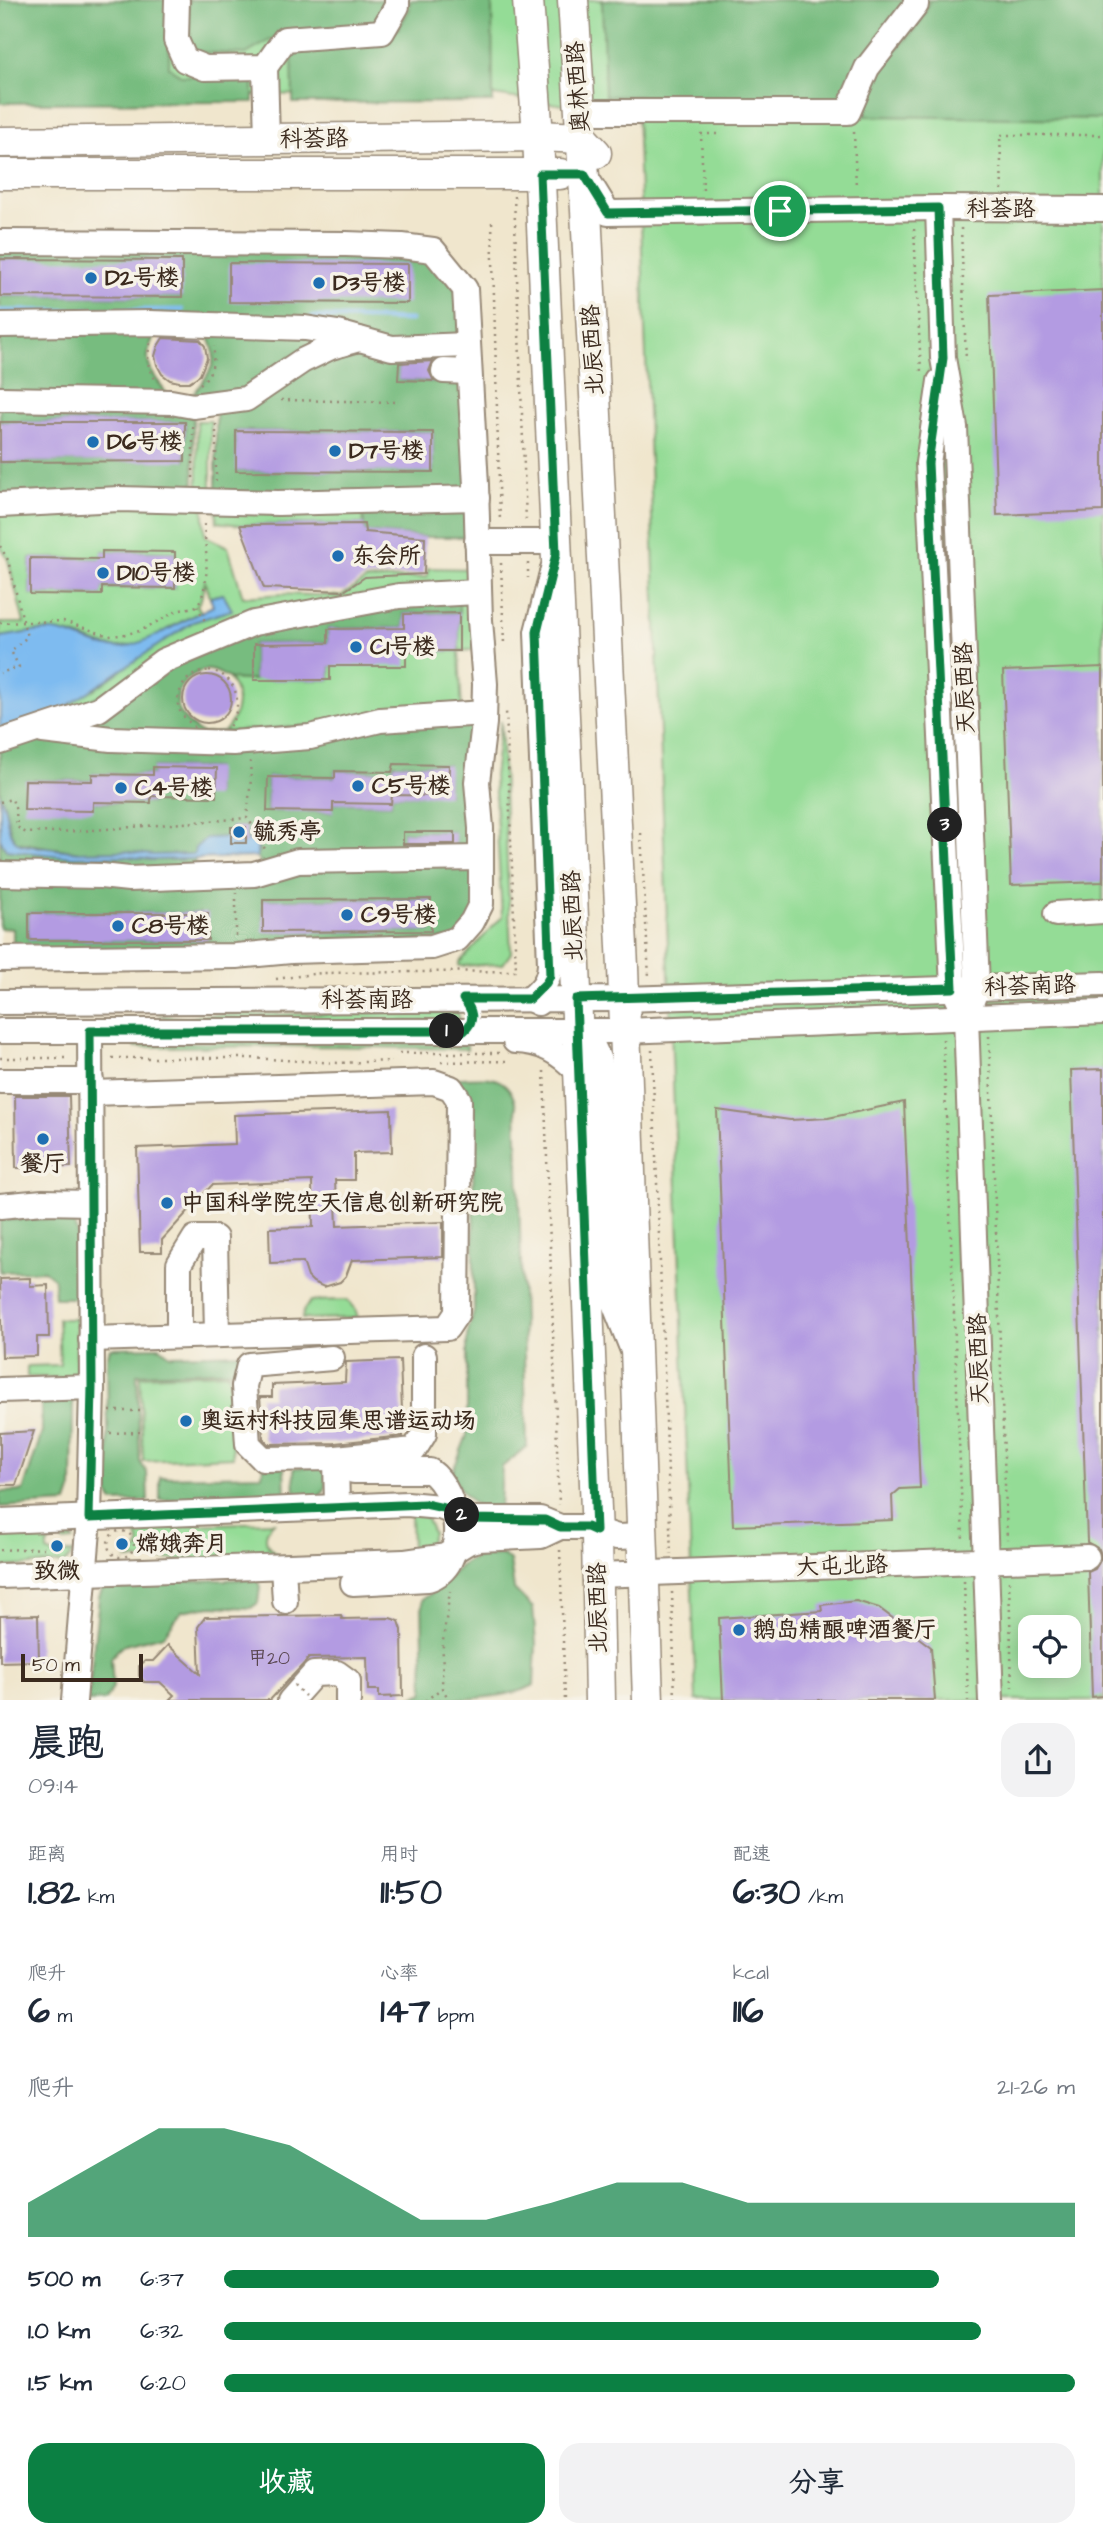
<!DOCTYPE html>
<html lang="zh">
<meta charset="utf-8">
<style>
:root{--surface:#fff;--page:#f2f2f3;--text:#1f2937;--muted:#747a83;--accent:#0b8043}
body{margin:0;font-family:"Architects Daughter","LXGW WenKai TC",sans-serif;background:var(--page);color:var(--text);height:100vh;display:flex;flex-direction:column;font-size:26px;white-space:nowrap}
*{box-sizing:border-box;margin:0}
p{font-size:23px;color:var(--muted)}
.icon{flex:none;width:38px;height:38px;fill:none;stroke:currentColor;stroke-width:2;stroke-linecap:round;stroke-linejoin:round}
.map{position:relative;height:1700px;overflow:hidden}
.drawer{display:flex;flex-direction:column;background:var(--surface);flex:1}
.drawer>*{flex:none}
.buttons{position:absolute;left:1018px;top:1615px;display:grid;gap:14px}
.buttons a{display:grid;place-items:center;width:63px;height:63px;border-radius:14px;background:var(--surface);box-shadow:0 4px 18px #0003;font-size:35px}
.scale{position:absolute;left:21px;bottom:18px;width:122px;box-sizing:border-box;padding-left:7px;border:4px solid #3b2a1e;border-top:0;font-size:19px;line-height:24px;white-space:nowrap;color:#3b2a1e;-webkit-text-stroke:5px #f7f3e8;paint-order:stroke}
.pin{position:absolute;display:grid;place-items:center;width:60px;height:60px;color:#fff;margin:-30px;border:4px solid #fff;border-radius:50%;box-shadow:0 2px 7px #0007}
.km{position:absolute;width:35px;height:35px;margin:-18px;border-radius:50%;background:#222;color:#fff;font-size:19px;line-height:35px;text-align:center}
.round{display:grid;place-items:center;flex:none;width:74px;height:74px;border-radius:21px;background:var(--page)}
.overview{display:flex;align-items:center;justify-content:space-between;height:119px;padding:0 28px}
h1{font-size:38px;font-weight:700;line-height:52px}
.metrics{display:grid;grid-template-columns:repeat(3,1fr);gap:10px;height:119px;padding:7px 28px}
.metrics div{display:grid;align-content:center}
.metrics b{font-size:35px;font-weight:700}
.metrics small{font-size:19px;font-weight:400}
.metrics p{font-size:19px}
.chart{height:196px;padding:14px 28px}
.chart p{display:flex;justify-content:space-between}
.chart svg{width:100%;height:126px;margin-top:7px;fill:var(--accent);opacity:.7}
.button{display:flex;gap:14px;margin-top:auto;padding:14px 28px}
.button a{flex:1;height:80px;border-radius:21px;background:var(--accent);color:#fff;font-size:28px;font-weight:700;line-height:80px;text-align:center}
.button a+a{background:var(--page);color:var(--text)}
ul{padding:0 28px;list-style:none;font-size:23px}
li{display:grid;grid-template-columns:112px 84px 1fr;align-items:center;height:52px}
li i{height:18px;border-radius:9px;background:var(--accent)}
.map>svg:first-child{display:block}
</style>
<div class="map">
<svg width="1103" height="1701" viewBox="0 0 1103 1701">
<rect width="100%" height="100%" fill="#f7f3e8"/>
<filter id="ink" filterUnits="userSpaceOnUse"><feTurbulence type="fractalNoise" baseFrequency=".0143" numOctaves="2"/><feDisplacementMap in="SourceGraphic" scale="14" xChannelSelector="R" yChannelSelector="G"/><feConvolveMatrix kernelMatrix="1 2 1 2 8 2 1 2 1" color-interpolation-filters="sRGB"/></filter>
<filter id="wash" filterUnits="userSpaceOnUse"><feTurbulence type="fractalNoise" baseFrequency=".00686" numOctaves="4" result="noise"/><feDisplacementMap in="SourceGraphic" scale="28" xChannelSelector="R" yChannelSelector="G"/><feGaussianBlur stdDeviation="1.57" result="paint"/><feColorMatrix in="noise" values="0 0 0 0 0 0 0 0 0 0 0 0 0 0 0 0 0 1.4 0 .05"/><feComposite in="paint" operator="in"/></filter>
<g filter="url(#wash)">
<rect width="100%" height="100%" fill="#f0e6cd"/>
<g fill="#94dc96" stroke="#68835a" stroke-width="2" fill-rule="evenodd">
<path d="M0 0H1103V1700H696L637 115 479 93 0 97ZM1031 1628H1069V1666H1031Z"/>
<polygon points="197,421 211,421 211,496 198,496"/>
<path d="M203 501 205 536 228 547 243 597 282 594 341 596 366 580 427 577 428 568 471 569 470 580 458 581 459 592H478L483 649 459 651 462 715 224 732C238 716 242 697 229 679L330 680V666L406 651H459V593L254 623 99 709 0 730 95 689 152 648 193 622 231 609 223 594 210 597 205 582 201 599 197 605 201 612C175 622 149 645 122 647 103 649 87 638 70 634 47 628 23 634 0 637V623H24L8 560 0 546V505ZM103 551 175 552V588L102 587 101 595 30 594V558L102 559Z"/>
<polygon points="361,501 364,524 240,525 217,522 216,502"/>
<polygon points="501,721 511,953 503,964 459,966 459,963 502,917 494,776"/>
<path d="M457 1012 459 1016V1021L173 1024 160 1015C173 1015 187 1023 198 1015Z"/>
<polygon points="310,1042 467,1045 467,1049 324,1046 134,1047 134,1043"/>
<polygon points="347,1300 355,1309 358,1318 302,1319 304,1309 311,1301"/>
<polygon points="58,1319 76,1319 76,1374 69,1378 27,1377 27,1366 60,1365"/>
<polygon points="229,1373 233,1457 143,1461 140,1376"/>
<polygon points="411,1512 426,1517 433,1533 428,1546 412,1553"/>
<path d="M274 1522C263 1532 263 1544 275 1553V1558L128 1560C143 1551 143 1535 127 1527Z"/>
<polygon points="0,1530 65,1530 74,1541 64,1542 58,1537 53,1538 47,1545 47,1551 56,1557 64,1553 74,1553 65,1563 0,1567"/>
</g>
<g fill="#77bc7f" stroke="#59734e" stroke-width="2" fill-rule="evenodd">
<polygon points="0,0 169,0 169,67 182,76 253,76 253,102 0,103"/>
<polygon points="189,0 389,0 389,3 369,27 274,38 246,54 194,52 187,40"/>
<polygon points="410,0 492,0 493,102 293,103 292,48 375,44 398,29 410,9"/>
<polygon points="602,0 908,0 845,100 605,96"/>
<path d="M929 0H1103V119L865 116C867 106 867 93 871 84 883 55 926 30 929 0Z"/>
<path d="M0 242 433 250 465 289 477 537H425L365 532 361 502H216V403L193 406 194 501 0 505V462L185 460V422H0V296L182 297 0 259ZM157 330 207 334C225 365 203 379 186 404L171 402C156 371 136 369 157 330ZM399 360 443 361 442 382 399 380ZM236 431 433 432V471H237Z"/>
<path d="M459 593V613L404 614V628L328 629V643L254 644V680C247 680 239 680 232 679 223 677 217 669 206 670 188 673 172 692 179 710 183 720 194 728 202 734L484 713 481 904 457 939 13 957V929L0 928V839L6 850 94 858 123 856 152 860 195 859 194 876 265 870 257 857 259 849 254 840 246 839V827H231V837H223L196 854 152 855 124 851 79 852 16 842C6 829 9 810 0 795V742L254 623ZM394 764 448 765V795H392L391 804 333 803 332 812 267 811 268 777 335 778V771L392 772ZM154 767 216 768V796H151V803L93 802 25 780 92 781 93 774 153 775ZM403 832H454L455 849H403ZM431 899V931L264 932 263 900ZM29 913H207L208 940H29Z"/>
<path d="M454 1078C485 1078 508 1071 516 1106L527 1446 502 1467 500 1508C471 1511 467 1497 451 1476L467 1435V1336L474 1311 473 1105 467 1090Z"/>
<polygon points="61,1218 73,1222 77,1232 75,1298 55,1298 54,1279 44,1271 0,1272 0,1220"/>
<polygon points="160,1347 170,1355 244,1353 245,1370 137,1374 140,1462 147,1472 148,1501 113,1502 109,1495 107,1358 110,1348"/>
<polygon points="73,1399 72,1488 67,1503 0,1507 0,1492 23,1491 42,1432 41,1400"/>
<polygon points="326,1466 325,1490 319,1497 295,1497 294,1468"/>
<polygon points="263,1467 284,1467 285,1497 160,1500 160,1477 262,1475"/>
<path d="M490 1555H503L510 1561 514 1589 533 1608 536 1644 534 1685C505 1701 439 1700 403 1701L424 1693 422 1600C430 1594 438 1589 444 1582 463 1565 463 1558 490 1555Z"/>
<polygon points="257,1579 260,1587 258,1603 251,1608 211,1606 182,1611 164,1635 121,1646 111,1658 113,1687 105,1700 88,1701 99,1597 103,1588 111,1583"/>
</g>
<g fill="#7ebbf0" stroke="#5c7287" stroke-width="2">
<path d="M223 594 232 610 193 622 57 713 0 730V637C17 635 37 629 55 631 77 634 100 651 124 647 148 643 189 617 213 606L210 597Z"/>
<path d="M0 795C10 811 3 837 22 845L79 852 124 851 152 855 194 854 195 848 206 838 231 837 232 843H246V839L257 842V857L152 860 123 856 73 857 6 850 0 839Z"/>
</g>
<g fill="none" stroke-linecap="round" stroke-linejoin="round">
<g stroke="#7ebbf0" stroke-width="5">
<polyline points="0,311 182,310"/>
<polyline points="312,317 411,320"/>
</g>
</g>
<g id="blocks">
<g fill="#b39be2">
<polygon points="0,259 182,260 182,297 0,296"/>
<polygon points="229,263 408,264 408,303 229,302"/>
<polygon points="1103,290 1103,511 997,515 989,295"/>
<polygon points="163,338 200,340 205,346 207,358 200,375 189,382 179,382 170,380 162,374 157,365 155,356 158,346"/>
<polygon points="433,361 429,371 434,381 398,380 399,363"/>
<polygon points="0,422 185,422 185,461 0,462"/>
<polygon points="236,431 433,432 433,472 236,471"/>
<polygon points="364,524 365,532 425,537 424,574 365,577 344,591 264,588 240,525"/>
<polygon points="102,551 175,552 175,588 102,587 102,595 30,594 30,558 102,559"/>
<polygon points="459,613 459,651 406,651 406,666 330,666 330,680 254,680 254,644 328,643 328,629 404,628 404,614"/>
<polygon points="1103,667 1103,882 1011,885 1003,671"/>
<circle cx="207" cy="699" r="24"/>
<polygon points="394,764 449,765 448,796 392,795 391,804 333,803 333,812 267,811 268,777 335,778 335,771 392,772"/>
<polygon points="153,767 217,768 216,797 151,796 151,803 93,802 93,811 24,810 25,780 92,781 92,774 153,775"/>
<rect x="231" y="827" width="15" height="16"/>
<rect x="403" y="832" width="52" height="12"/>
<polygon points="431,899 431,931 263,932 263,900"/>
<rect x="29" y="913" width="179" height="27"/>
<polygon points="1103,1069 1103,1696 1092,1697 1088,1572 1095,1569 1102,1557 1099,1549 1087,1542 1071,1070"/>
<polygon points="15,1096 69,1096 71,1167 16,1168"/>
<polygon points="904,1102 920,1488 900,1489 892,1496 893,1520 733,1526 717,1110 790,1120 828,1118"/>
<polygon points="391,1110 392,1152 354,1153 354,1180 335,1180 337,1226 443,1222 443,1257 352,1260 346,1276 340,1282 324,1287 313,1282 308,1277 303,1262 270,1263 269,1228 313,1227 312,1181 212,1185 162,1240 162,1252 140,1252 137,1148 235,1144 234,1115"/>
<polygon points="30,1278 30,1286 48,1285 49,1337 37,1337 37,1356 2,1357 0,1279"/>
<polygon points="400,1360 403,1436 335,1443 269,1444 263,1438 260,1397 272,1397 272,1385 345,1382 346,1362"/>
<polygon points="34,1431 16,1485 0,1485 0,1433"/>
<polygon points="856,1601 879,1608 931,1647 935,1700 723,1700 719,1618 822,1611 821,1605"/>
<polygon points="38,1615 39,1661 0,1662 0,1616"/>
<polygon points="341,1615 342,1619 390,1618 399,1621 402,1630 403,1696 379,1697 379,1690 368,1690 367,1657 309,1658 270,1700 169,1700 174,1695 160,1682 144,1682 139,1676 139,1666 145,1661 153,1661 168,1645 200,1674 198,1627 205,1617"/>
</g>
</g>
</g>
<g filter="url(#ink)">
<use href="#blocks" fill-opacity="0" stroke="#968876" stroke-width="2"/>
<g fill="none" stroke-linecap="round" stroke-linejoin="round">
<g stroke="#968876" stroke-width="28">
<g id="minor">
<polyline points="177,0 176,40 185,60 205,68 265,67 285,39 382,32 397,6 397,0"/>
<polyline points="265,67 267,139"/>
<polyline points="588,112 848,112 867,68 916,5 916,0"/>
<polyline points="584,174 608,213 938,208 1103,209"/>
<polyline points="938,208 943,358 955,427 977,987 966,1017 991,1701"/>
<polyline points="0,242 346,244 402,246 433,250 465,289 476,485 480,620 485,684 484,723 477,782 481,828 481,904 472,922 457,939 432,947 291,951 236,956 0,959"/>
<polyline points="0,325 150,323 305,328 338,333 392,348 467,345"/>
<polyline points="444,371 469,372"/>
<polyline points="940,381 928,463 953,988 960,1003"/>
<polyline points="0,399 171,402 193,406 246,399 302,361 331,347 359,339"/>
<polyline points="0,505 119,499 278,503 477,498"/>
<polyline points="477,542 556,542"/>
<polyline points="43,731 111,739 233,743 310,737 380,720 484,713"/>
<polyline points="0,742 99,709 163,661 254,623 399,596 478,592"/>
<polyline points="0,874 101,876 129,879 254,874 298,861 480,858"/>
<polyline points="1056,914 1103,911"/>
<polyline points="0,1002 624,999 1103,984"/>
<path d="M538 1003 530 999C543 988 549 981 550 964L537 632 553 569"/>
<path d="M572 1025C588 1038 596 1047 601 1068L608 1269 614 1303 632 1348"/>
<polyline points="0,1031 625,1031 1103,1012"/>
<path d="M515 1041C540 1041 562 1054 578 1072"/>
<polyline points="0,1081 91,1081"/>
<polyline points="91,1093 434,1082 451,1088 459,1100 457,1313 447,1328 91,1339"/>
<polyline points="0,1206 43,1202 90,1203"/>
<polyline points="179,1336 179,1264 195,1238 215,1238 217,1335"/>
<polyline points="332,1358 249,1365 244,1386 248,1444 263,1459 336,1458 414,1450 424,1434 424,1356"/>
<polyline points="0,1390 92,1387"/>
<polyline points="336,1458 337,1507"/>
<polyline points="0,1521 407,1504 440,1507 471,1519 540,1519 560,1527"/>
<polyline points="283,1567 285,1601"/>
<polyline points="598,1575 1087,1557"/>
<polyline points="0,1576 404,1562 445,1556 468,1542 479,1539 541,1536 560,1527 587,1527 617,1537 643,1536"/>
<path d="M353 1583 428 1579C470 1566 460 1492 430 1471H354"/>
<polyline points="74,1701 89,1518 92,1387 90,1031"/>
<polyline points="290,1701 314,1674 337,1673 348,1681 348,1701"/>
</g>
</g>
<g stroke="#968876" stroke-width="33">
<g id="major">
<polyline points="528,0 538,136 574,940 597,1536 600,1701"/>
<polyline points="573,0 586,210 623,967 648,1701"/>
<polyline points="0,142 538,136 582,138 596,153"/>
<polyline points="0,174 560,174"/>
</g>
</g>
<g stroke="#968876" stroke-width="2.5" stroke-dasharray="2 5" stroke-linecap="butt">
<polyline points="854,132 856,188"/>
<polyline points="703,190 701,134 719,134"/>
<polyline points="1002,190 1000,135 1103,135"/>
<polyline points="514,196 526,522"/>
<polyline points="492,222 500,522"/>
<polyline points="961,228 966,361"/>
<polyline points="914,229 921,372"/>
<path d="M150 343C147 356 146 372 158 381"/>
<path d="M200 384C213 373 214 362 214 346"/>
<polyline points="281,400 397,402"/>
<polyline points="216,424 216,481"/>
<polyline points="193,427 193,480"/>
<polyline points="0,546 8,560 27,637 11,651 19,667 0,673"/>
<polyline points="501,563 504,644"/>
<polyline points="528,563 528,578"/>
<polyline points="197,606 205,621"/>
<path d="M0 623 63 621 109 636 121 635 140 631 177 611 197 606C212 583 205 548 204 522"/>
<path d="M209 670C239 675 246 710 225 731 220 736 213 739 206 742 196 721 167 716 182 687 188 675 197 673 209 670Z"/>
<polyline points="250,761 251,779 247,818 260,835 265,850"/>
<polyline points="0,802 12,799 16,811 17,827 26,833 81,831 247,818"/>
<polyline points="641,833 649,977"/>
<polyline points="236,936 236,893"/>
<polyline points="276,979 321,973 516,971 506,710"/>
<polyline points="989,1036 1007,1540"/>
<polyline points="943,1039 963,1540"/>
<polyline points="652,1050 671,1554"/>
<polyline points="399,1053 501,1053"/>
<polyline points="0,1058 70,1058"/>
<polyline points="112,1058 248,1058 339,1063 392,1061"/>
<polyline points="441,1062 511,1061"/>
<polyline points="544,1071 559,1505"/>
<polyline points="110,1411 141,1411"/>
<polyline points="110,1433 142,1432"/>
<circle cx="121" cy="1544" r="13"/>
<polyline points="0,1550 46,1548"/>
<polyline points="560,1550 565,1701"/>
<polyline points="964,1581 968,1701"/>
<polyline points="1009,1581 1012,1687"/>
<polyline points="672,1592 675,1701"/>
<polyline points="391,1697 391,1701"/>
<polyline points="425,1701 442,1688"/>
<polyline points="450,1701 442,1688 443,1641 450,1591"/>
</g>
<use href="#minor" stroke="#fff" stroke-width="24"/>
<use href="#major" stroke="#fff" stroke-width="30"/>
<polyline stroke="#968876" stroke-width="2.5" stroke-dasharray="2 5" stroke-linecap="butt" points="289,1680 305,1696"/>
</g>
</g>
<g fill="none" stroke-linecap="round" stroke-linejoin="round" filter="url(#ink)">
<g stroke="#fff" stroke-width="14">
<path id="route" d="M540 174H584L608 213 938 208 943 358 928 463 953 988 576 999 596 1531 587 1527H560L545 1520 471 1519 453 1510 425 1504 89 1518 92 1387 90 1031H464C476 1021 473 1010 463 999H530L546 983 550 976 537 632 556 554Z"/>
</g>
<use href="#route" stroke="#0b8043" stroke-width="9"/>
</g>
<g fill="#1f6fb2" stroke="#f7f3e8" stroke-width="2.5">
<circle cx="91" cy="278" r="7"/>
<circle cx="319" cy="283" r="7"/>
<circle cx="93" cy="442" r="7"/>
<circle cx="335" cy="451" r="7"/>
<circle cx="338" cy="556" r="7"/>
<circle cx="103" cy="573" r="7"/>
<circle cx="356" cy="647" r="7"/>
<circle cx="358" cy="786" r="7"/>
<circle cx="121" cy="788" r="7"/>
<circle cx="239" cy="832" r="7"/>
<circle cx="347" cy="915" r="7"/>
<circle cx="118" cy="926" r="7"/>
<circle cx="43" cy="1139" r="7"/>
<circle cx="167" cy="1203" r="7"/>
<circle cx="186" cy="1421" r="7"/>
<circle cx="122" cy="1544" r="7"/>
<circle cx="57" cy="1546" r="7"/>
<circle cx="739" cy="1630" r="7"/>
</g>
<g text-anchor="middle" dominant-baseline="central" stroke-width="7" stroke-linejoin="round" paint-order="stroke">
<g font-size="19" fill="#59464f">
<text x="269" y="1658">甲20</text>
</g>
<g font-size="23" fill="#3b2a1e" stroke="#f7f3e8">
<text transform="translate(578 87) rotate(-94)">奥林西路</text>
<text transform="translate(314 139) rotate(-1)">科荟路</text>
<text x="1001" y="209">科荟路</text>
<text transform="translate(593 350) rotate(-93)">北辰西路</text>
<text transform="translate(965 688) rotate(-92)">天辰西路</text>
<text transform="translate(573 916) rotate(-92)">北辰西路</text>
<text transform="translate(1030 986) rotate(-2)">科荟南路</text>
<text x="367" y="1000">科荟南路</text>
<text transform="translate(979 1359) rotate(-92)">天辰西路</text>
<text transform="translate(842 1566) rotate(-2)">大屯北路</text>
<text transform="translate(598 1608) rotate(-91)">北辰西路</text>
</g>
<g font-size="23" font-weight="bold" fill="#3b2a1e" stroke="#f7f3e8" text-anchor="start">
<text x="105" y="278">D2号楼</text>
<text x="333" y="283">D3号楼</text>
<text x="107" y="442">D6号楼</text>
<text x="349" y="451">D7号楼</text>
<text x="352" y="556">东会所</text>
<text x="117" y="573">D10号楼</text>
<text x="370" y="647">C1号楼</text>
<text x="372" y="786">C5号楼</text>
<text x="135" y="788">C4号楼</text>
<text x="253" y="832">毓秀亭</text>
<text x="361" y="915">C9号楼</text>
<text x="132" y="926">C8号楼</text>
<text x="43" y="1164" text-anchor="middle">餐厅</text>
<text x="181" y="1203">中国科学院空天信息创新研究院</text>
<text x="200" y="1421">奥运村科技园集思谱运动场</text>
<text x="136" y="1544">嫦娥奔月</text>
<text x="57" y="1571" text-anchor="middle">致微</text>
<text x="753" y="1630">鹅岛精酿啤酒餐厅</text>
</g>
</g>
</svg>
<div class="buttons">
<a><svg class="icon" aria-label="locate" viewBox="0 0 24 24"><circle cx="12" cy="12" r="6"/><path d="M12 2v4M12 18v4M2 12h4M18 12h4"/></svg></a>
</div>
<div class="scale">50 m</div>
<div class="pin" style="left:780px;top:211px;background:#1e9e55"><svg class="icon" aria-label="arrive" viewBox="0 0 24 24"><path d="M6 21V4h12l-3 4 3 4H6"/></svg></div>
<b class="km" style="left:447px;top:1031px">1</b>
<b class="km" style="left:462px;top:1515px">2</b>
<b class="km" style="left:945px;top:825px">3</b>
</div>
<section class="drawer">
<div class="overview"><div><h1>晨跑</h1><p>09:14</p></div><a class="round"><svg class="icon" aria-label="share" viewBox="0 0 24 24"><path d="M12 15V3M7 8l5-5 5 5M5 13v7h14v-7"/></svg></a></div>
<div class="metrics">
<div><p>距离</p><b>1.82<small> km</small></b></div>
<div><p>用时</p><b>11:50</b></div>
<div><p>配速</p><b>6:30<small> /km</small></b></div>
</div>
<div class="metrics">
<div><p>爬升</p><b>6<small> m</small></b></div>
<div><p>心率</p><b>147<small> bpm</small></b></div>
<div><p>kcal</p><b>116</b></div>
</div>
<div class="chart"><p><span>爬升</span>21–26 m</p>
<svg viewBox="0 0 160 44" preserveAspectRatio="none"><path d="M0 44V32L10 19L20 6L30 6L40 12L50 25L60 38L70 38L80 32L90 25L100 25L110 32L120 32L130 32L140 32L150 32L160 32V44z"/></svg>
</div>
<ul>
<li><b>500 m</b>6:37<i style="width:84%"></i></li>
<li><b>1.0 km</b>6:32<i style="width:89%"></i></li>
<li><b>1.5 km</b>6:20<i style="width:100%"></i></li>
</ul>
<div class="button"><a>收藏</a><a>分享</a></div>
</section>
